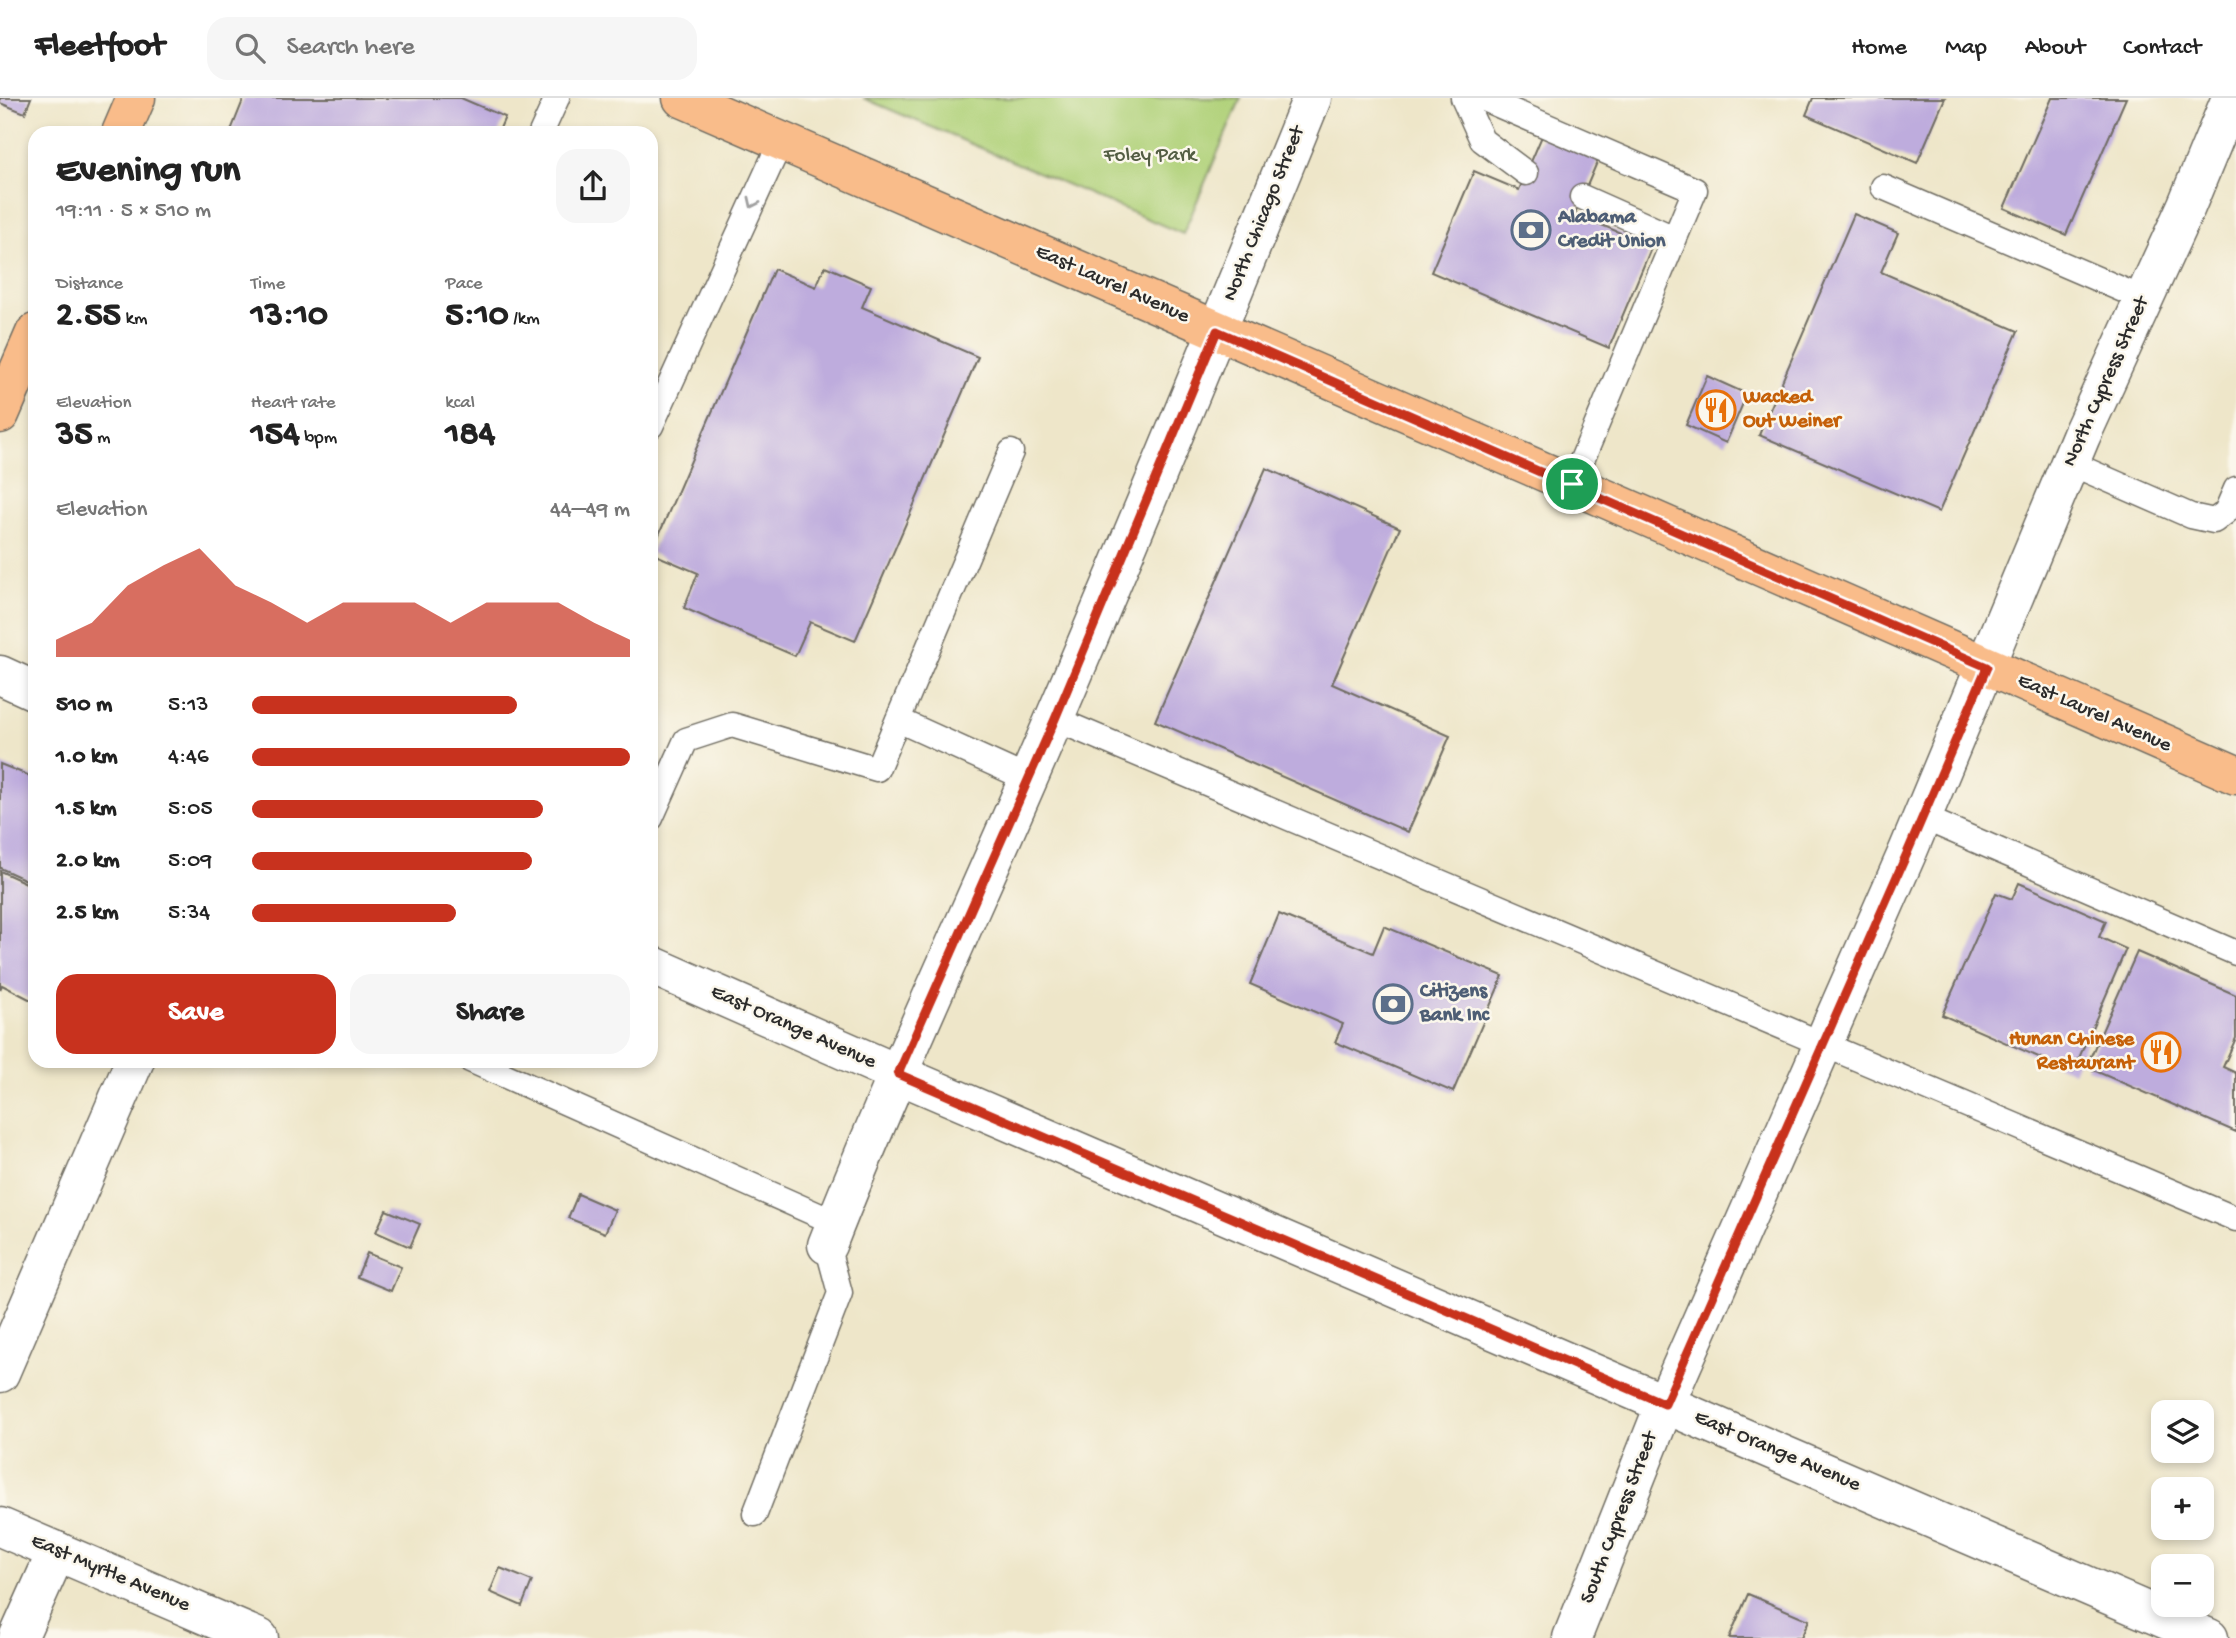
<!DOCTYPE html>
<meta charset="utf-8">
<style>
:root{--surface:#fff;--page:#f6f6f6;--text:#222;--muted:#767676;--line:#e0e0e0;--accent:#c8321e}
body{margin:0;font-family:"Gochi Hand",sans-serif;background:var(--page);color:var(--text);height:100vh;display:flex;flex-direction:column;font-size:26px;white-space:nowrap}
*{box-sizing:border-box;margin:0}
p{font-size:23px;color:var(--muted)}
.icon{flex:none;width:38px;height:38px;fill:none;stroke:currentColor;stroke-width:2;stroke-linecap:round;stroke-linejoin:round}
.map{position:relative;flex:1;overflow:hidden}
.sheet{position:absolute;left:28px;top:28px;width:630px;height:942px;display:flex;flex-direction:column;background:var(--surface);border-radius:21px;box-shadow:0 4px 10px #0003}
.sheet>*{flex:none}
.controls{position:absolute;left:2151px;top:1302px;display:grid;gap:14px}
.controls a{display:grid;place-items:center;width:63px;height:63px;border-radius:14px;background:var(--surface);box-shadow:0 4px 10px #0003;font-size:35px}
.pin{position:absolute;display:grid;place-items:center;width:60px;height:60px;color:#fff;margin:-30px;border:4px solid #fff;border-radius:50%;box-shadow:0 2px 7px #0007}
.round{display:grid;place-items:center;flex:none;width:74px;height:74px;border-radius:21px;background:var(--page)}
.overview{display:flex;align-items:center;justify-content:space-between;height:119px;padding:0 28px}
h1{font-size:38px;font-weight:700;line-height:52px}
.stats{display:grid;grid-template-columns:repeat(3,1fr);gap:10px;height:119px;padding:7px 28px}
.stats div{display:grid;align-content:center}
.stats b{font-size:35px;font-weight:700}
.stats small{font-size:19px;font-weight:400}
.stats p{font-size:19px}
.chart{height:196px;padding:14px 28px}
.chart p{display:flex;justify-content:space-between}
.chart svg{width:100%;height:126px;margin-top:7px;fill:var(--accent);opacity:.7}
.primary-button{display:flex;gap:14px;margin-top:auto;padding:14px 28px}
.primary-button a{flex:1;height:80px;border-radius:21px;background:var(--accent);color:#fff;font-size:28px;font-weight:700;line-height:80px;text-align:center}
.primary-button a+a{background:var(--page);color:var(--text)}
ul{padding:0 28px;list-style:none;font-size:23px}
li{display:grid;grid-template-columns:112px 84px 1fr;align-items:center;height:52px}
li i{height:18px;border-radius:9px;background:var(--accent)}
header{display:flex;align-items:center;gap:42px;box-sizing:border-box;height:98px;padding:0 35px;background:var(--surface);border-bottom:2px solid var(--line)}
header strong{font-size:33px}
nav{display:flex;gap:38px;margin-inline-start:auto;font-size:24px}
.search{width:490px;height:63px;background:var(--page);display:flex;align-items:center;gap:18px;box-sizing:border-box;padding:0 24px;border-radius:21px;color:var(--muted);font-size:26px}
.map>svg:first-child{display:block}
</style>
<header>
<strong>Fleetfoot</strong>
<div class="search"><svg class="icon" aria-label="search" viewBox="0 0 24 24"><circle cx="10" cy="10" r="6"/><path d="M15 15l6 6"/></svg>Search here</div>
<nav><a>Home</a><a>Map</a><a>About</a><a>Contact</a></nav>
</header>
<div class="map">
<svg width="2236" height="1540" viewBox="0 0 2236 1540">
<rect width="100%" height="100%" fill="#fbf7ec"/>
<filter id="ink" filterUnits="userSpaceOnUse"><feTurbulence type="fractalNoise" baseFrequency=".0143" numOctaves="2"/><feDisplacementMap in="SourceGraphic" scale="14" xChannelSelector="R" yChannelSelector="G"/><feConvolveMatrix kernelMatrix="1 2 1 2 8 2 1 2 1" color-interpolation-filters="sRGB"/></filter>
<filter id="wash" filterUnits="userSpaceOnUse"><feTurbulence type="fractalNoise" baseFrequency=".00686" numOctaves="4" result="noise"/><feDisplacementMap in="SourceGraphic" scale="28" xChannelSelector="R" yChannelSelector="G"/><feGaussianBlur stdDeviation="1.57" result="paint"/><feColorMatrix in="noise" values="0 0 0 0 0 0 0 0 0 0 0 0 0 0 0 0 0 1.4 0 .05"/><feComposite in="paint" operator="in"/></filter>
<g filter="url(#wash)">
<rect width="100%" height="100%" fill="#eee6c9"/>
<polygon fill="#b1d27a" stroke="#6e7e52" stroke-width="2" points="863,0 1241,0 1183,136"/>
<g id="blocks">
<g fill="#beacdd">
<polygon points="0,0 31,0 25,15 0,5"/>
<polygon points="244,0 461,0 505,19 498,35 230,35"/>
<polygon points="1813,0 1945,0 1917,65 1806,17"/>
<polygon points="2052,0 2126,0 2066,137 2004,110"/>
<polygon points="1542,38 1598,62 1575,116 1652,148 1609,250 1431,174 1474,73 1519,92"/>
<polygon points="1854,116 1898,135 1881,174 2018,233 1939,414 1759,337"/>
<polygon points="825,168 871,188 862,209 978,259 855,543 810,524 795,558 684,510 698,475 651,455 774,171 816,189"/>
<polygon points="1707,278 1747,296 1726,345 1686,327"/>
<polygon points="1266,370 1400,430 1332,586 1450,638 1408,734 1155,623"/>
<polygon points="0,666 35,680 35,786 0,770"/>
<polygon points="0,773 35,789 35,904 2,887 0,892"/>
<polygon points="2019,785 2106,823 2099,839 2126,851 2073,974 1942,917 1996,795 2012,801"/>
<polygon points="1279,816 1373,855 1384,828 1503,878 1453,994 1335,944 1343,926 1250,886"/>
<polygon points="2137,854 2236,897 2236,940 2223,969 2236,975 2236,1034 2086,969"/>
<polygon points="578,1096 615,1112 605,1135 568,1120"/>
<polygon points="386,1112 420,1126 410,1149 376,1134"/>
<polygon points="367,1155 401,1169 391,1193 357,1179"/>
<polygon points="500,1470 532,1483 522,1508 490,1494"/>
<polygon points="1748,1496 1809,1522 1801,1540 1729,1540"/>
</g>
</g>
</g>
<g filter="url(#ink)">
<use href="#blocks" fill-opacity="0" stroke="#6f6c62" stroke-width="2"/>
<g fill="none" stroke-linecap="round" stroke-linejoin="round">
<g stroke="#6f6c62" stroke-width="27">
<g id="lane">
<polyline points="1463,0 1482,42 1526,75"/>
<polyline points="1482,0 1695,92 1572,386"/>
<polyline points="541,35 557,0"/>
<polyline points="1883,89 2144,201"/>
<polyline points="1582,99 1674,140"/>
<polyline points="651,328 781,43"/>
<polyline points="2070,365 2191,418 2214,423 2226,414 2236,391"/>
<polyline points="1055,621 2236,1121"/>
<polyline points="898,622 1028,681"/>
<polyline points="1922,719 2236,855"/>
<polyline points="651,720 686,642 732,627 877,671 1011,354"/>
<polyline points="470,962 836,1125"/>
<polyline points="755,1416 840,1195 827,1147"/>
</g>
</g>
<g stroke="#6f6c62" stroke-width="41">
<g id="street">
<polyline points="0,577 35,593"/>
<polyline points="651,867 898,976 2209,1540"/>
<path d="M827 1147C897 969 980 795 1055 619 1143 414 1228 207 1312 0"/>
<polyline points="0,1275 135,962"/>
<polyline points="0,1429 259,1540"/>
<polyline points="18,1540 57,1453"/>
<polyline points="1572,1540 1665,1306 1908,753 2081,338 2186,109 2231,0"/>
</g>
</g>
<g stroke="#6f6c62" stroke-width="41">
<g id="primary">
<polyline points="682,0 1572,386 2236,677"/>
<polyline points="121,35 136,0"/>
<polyline points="0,316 35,235"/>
</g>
</g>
<use href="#lane" stroke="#fff" stroke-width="24"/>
<use href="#street" stroke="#fff" stroke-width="38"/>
<use href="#primary" stroke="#f9bc8a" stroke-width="38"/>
</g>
<defs><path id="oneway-chevron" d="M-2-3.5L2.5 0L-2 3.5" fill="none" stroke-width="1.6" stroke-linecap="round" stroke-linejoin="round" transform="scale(1.75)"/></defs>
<use stroke="#a0a0a0" href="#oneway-chevron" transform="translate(753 105) rotate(115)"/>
</g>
<g fill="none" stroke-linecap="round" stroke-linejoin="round" filter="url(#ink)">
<g stroke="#fff" stroke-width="14">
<polygon id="route" points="1217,233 1987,569 1908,753 1665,1306 898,976 1055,621"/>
</g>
<use href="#route" stroke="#c8321e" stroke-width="9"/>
</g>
<defs>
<g id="bank-ring" transform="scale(2.0125)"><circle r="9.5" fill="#fbf7ec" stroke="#5c6f8a" stroke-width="1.5"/><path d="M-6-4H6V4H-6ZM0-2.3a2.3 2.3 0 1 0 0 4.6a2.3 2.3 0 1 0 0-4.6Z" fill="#5c6f8a"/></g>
<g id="restaurant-ring" transform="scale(2.0125)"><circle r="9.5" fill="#fbf7ec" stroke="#e8710a" stroke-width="1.5"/><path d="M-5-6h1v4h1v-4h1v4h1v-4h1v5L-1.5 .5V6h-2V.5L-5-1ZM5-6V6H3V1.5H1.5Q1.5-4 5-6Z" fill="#e8710a"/></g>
</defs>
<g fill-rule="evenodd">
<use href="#bank-ring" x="1531" y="132"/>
<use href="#restaurant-ring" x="1716" y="312"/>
<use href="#bank-ring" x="1393" y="906"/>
<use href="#restaurant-ring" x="2161" y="954"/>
</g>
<g text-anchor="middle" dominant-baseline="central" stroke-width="5" stroke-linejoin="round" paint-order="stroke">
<g font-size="21" fill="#535d43" stroke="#fbf7ec">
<text x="1150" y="58">Foley Park</text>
</g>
<g font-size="21" fill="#2b2b2b" stroke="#fbf7ec">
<text transform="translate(1265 116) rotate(-68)">North Chicago Street</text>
<text transform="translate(1112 187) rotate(24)">East Laurel Avenue</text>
<text transform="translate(2107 284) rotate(-66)">North Cypress Street</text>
<text transform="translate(2094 616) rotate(24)">East Laurel Avenue</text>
<text transform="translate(793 930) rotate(24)">East Orange Avenue</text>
<text transform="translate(1777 1354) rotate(23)">East Orange Avenue</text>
<text transform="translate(1620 1420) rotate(-69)">South Cypress Street</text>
<text transform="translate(110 1476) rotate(23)">East Myrtle Avenue</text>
</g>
<g font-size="21" font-weight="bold" fill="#4e5e75" stroke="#fbf7ec" text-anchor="start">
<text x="1558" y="120">Alabama<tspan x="1558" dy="24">Credit Union</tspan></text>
<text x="1420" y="894">Citizens<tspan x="1420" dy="24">Bank Inc</tspan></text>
</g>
<g font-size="21" font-weight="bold" fill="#c56008" stroke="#fbf7ec" text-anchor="start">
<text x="1743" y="300">Wacked<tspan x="1743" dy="24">Out Weiner</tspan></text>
<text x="2134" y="942" text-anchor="end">Hunan Chinese<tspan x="2134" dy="24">Restaurant</tspan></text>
</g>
</g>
</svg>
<div class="controls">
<a><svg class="icon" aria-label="layers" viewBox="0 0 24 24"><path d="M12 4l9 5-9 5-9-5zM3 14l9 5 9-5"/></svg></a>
<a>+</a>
<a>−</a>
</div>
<div class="pin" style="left:1572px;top:386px;background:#1e9e55"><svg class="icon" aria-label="arrive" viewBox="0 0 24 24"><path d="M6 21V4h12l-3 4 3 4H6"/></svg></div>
<section class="sheet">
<div class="overview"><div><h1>Evening run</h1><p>19:11 · 5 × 510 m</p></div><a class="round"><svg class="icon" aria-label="share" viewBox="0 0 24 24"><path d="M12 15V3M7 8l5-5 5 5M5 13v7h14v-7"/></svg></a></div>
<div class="stats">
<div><p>Distance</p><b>2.55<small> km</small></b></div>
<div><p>Time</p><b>13:10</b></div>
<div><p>Pace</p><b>5:10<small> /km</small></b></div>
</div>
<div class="stats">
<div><p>Elevation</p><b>35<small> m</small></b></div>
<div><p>Heart rate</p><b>154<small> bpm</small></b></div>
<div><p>kcal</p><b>184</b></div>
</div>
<div class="chart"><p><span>Elevation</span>44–49 m</p>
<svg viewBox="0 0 160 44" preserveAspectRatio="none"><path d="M0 44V38L10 32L20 19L30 12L40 6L50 19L60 25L70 32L80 25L90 25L100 25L110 32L120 25L130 25L140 25L150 32L160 38V44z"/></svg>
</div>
<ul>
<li><b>510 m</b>5:13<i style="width:70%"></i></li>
<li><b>1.0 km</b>4:46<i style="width:100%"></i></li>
<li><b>1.5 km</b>5:05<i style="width:77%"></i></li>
<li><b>2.0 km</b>5:09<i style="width:74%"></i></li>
<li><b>2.5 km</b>5:34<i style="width:54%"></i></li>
</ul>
<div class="primary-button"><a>Save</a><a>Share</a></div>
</section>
</div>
